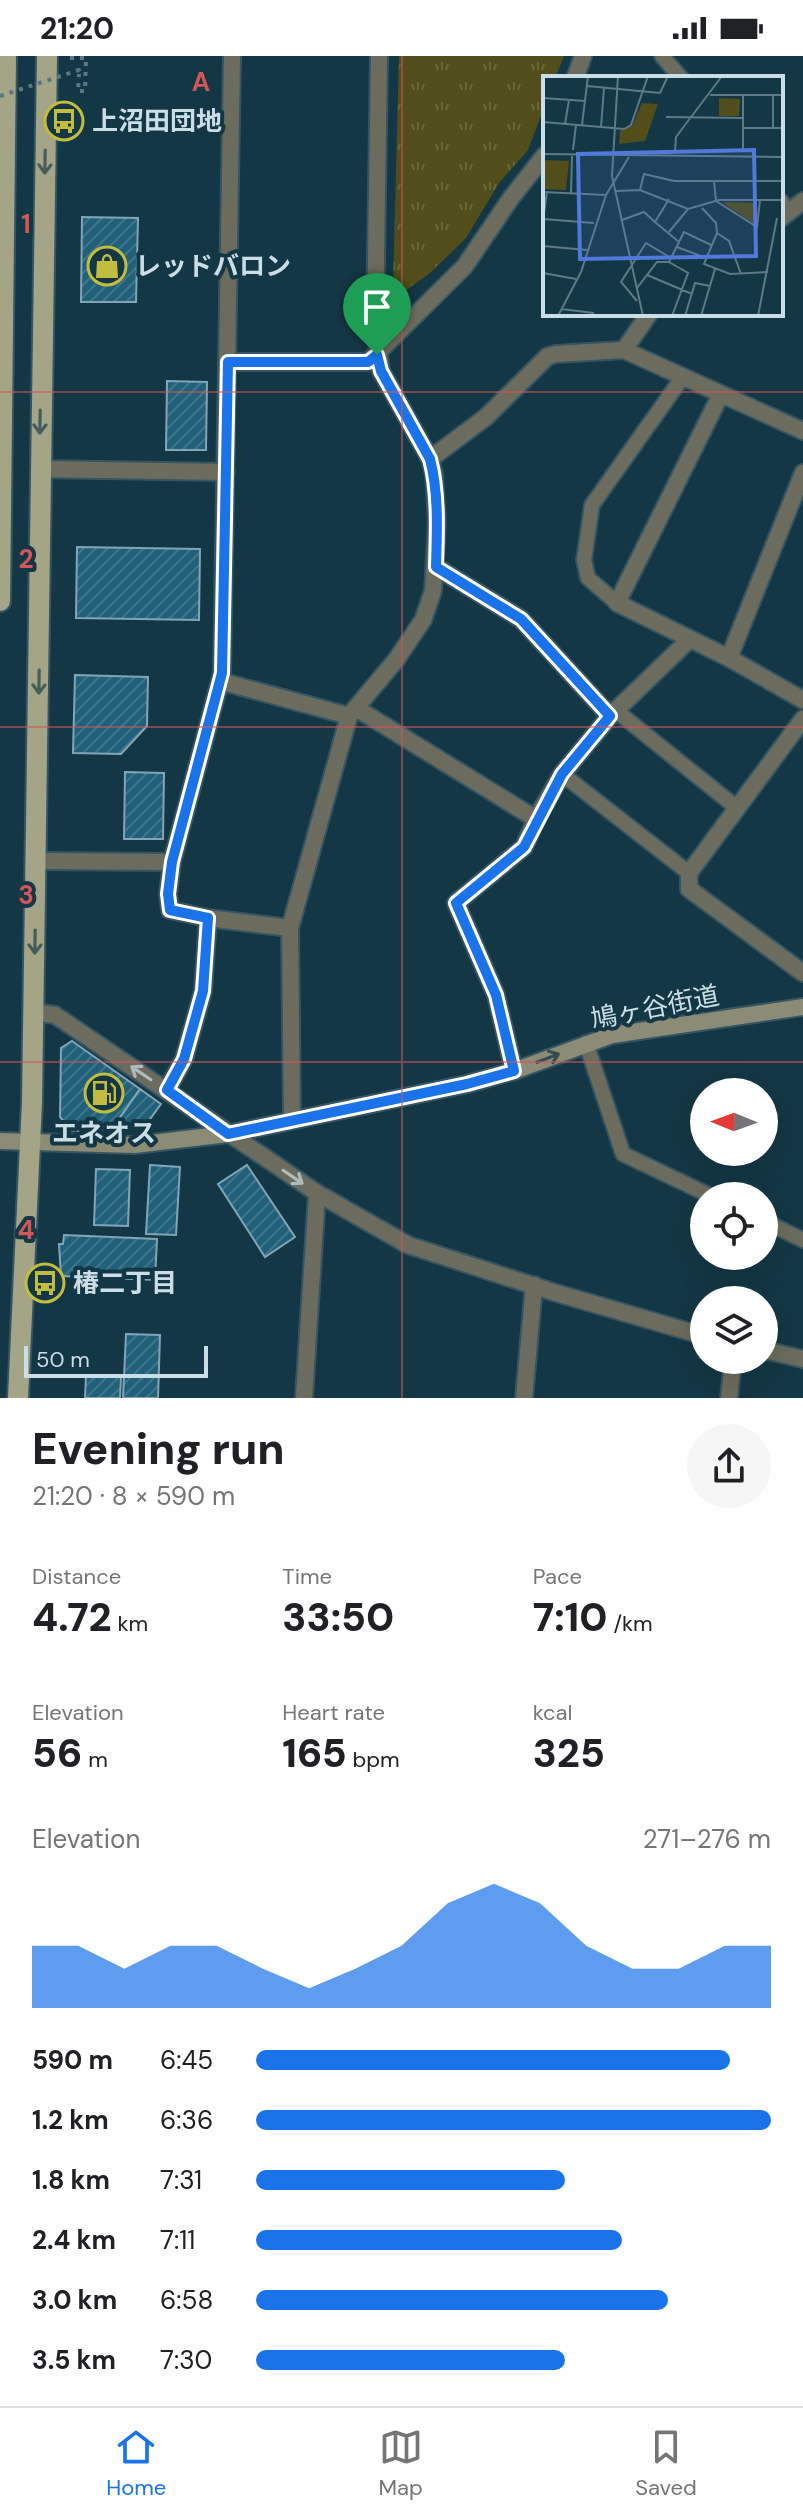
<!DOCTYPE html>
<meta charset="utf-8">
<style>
:root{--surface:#fff;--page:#f6f6f6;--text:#202124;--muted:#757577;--line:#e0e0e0;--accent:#1a73e8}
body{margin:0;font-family:"DM Sans","Noto Sans JP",sans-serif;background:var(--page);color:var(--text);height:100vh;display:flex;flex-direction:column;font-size:30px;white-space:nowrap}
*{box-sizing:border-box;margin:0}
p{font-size:26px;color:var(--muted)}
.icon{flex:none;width:44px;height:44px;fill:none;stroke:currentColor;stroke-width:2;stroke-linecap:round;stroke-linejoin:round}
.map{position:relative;height:1342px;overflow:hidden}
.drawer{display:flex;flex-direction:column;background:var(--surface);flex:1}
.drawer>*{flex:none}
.needle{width:52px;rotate:271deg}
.buttons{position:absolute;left:690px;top:1022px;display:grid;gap:16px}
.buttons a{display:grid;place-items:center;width:88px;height:88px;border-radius:50%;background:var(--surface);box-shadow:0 8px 32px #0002;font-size:40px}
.scale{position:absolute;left:24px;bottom:20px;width:184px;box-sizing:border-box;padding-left:8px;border:4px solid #cbdee7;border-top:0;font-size:22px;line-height:28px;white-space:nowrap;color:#cbdee7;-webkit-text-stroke:6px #143745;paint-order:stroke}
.pin{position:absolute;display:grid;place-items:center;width:68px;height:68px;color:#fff;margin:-82px -34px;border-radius:50% 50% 50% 0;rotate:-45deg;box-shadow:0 0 8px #0007}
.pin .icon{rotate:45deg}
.round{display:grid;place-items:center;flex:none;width:84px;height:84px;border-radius:42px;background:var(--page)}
.summary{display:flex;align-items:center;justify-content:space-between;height:136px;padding:0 32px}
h1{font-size:44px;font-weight:800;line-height:60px}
.stats{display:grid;grid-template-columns:repeat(3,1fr);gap:12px;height:136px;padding:8px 32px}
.stats div{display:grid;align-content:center}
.stats b{font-size:40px;font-weight:800}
.stats small{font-size:22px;font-weight:400}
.stats p{font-size:22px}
.chart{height:224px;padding:16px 32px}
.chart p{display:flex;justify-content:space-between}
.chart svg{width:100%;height:144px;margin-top:8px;fill:var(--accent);opacity:.7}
ul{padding:0 32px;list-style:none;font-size:26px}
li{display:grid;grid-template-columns:128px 96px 1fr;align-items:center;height:60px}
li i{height:20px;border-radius:10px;background:var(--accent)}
.status{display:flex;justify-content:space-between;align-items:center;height:56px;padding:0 40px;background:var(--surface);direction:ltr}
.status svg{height:22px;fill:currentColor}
.menu{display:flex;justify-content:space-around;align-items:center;height:112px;border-top:2px solid var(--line);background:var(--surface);font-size:22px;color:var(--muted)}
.menu a{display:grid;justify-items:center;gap:4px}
.menu .on{color:var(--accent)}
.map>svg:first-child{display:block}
</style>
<div class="status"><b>21:20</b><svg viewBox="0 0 49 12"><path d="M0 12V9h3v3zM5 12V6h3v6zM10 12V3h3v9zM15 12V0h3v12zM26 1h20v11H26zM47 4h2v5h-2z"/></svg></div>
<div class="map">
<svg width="803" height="1342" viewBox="0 0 803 1342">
<defs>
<pattern id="park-tufts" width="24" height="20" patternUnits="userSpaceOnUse" patternTransform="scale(2)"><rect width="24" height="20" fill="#514e1b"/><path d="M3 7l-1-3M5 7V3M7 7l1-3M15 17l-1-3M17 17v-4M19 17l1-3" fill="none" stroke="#69673c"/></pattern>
<pattern id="building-hatch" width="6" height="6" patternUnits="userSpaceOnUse" patternTransform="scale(2)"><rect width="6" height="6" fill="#216079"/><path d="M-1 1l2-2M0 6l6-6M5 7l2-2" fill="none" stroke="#40768c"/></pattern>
</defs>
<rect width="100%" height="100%" fill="#143745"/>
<polygon fill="url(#park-tufts)" points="399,0 564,0 555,22 545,22 545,49 528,94 499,127 466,182 430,217 405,235 393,229"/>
<g fill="url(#building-hatch)" stroke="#81a5b6" stroke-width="2">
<polygon points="82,161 138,162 136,246 81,246"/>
<polygon points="167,325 207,326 206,394 166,394"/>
<polygon points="77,491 200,493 199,564 76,562"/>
<polygon points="75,619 148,621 147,670 121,698 73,697"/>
<polygon points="125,716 164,717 163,783 124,783"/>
<polygon points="72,985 140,1033 112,1073 72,1075 60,1061 61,992"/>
<polygon points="140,1033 161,1048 145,1070 112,1073"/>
<polygon points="150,1109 180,1111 176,1179 146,1178"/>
<polygon points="247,1109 295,1181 265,1201 218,1128"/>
<polygon points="96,1113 130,1114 128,1170 94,1169"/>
<polygon points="64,1179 157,1183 155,1224 61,1220 59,1188 63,1188"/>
<polygon points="126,1278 160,1279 158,1342 123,1342"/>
<polygon points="86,1319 121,1320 120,1342 85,1342"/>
</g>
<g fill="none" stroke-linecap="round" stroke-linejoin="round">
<g stroke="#355562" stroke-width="18">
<g id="service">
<polyline points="662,0 681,22"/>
<polyline points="781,145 788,156"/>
<polyline points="617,547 588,522 584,504 592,449 682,322"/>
<polyline points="615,654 737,752"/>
<polyline points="562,718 689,817"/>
<polyline points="586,987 623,1098 711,1140"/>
<polyline points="764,1165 803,1184"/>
</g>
</g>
<g stroke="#355562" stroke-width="20">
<g id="minor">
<polyline points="232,0 222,617 172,806 168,838 170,854 208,862 290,872"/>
<polyline points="575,22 583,0"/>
<polyline points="781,162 803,145"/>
<polyline points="624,294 649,258"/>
<polyline points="228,306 368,306 465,210 511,142 545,99"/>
<polyline points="720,340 617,547 729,602 803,644"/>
<polyline points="430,403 486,361 548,300 556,298 624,294 803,375"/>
<polyline points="39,413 226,416"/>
<polyline points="436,511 521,563 610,660"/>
<polyline points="729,602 803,417"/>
<polyline points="220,625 349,660"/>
<polyline points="356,652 536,763 562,718 610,660 690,583"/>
<polyline points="803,663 689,817 689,833 803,917"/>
<polyline points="36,805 172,806"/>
<polyline points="33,956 55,959 317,1137 304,1342"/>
<polyline points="514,1015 496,939 456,847 524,791 536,763"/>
<polyline points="167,1034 184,1003 203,935 208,862"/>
<polyline points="292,1063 290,872 349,660 396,604 423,564 433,535 437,466 434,418 430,403 381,315 375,270 379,0"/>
<polyline points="317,1137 408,1189 553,1236 704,1280"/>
<polyline points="764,1294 803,1303"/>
<polyline points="524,1342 534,1229"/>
<polyline points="729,1342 733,1304"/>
</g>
</g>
<g stroke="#355562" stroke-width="20">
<polyline id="secondary" points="0,1085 134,1089 228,1078 467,1028 514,1015 612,979 803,951"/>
</g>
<g stroke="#355562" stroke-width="24">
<g id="primary">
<polyline points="0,545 6,0"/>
<polyline points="18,1342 32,1046 47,0"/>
</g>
</g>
<polyline stroke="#5a7783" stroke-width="4" stroke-dasharray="4 6" stroke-linecap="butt" points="70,2 86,2 85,35 78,35 79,18"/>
<use href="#service" stroke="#6c6c5e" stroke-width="14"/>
<use href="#minor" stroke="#6c6c5e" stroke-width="16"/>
<use href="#secondary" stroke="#8c8b75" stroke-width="16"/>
<use href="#primary" stroke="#a4a487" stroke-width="20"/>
<polyline stroke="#5a7783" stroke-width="4" stroke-dasharray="4 6" stroke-linecap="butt" points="0,40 79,14 79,18"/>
</g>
<defs><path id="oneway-shaft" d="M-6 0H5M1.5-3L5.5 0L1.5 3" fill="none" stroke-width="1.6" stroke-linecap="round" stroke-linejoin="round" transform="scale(2)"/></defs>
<g stroke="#465d5c">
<use href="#oneway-shaft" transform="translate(45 106) rotate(91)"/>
<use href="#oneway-shaft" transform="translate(40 366) rotate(91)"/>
<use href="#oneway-shaft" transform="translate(39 626) rotate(91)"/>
<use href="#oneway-shaft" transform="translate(35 886) rotate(91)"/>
</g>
<use stroke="#324c51" href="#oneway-shaft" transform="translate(548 1002) rotate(-21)"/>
<g stroke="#aebcbe">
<use href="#oneway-shaft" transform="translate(141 1017) rotate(-146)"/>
<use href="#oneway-shaft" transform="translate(293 1121) rotate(34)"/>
</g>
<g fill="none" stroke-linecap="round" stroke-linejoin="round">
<g stroke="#fff" stroke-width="16">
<path id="route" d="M377 299 381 315 430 403C439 438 437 475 436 511L521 563 610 660 562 718 524 791 456 847 496 939 514 1015 467 1028 228 1078 167 1034 184 1003 203 935 208 862 170 854 168 838 172 806 222 617 228 306H368Z"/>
</g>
<use href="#route" stroke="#1a73e8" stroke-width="10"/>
</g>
<path fill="none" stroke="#d35658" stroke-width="2" stroke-opacity="0.55" d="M402 0V1342M0 336H803M0 671H803M0 1006H803"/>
<defs>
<g id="bus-ring" transform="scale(2)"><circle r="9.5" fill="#143745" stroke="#c3bd3f" stroke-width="1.5"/><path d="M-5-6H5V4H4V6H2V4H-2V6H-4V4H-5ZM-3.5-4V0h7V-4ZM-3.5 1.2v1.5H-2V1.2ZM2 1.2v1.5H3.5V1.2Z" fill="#c3bd3f"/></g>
<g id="shop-ring" transform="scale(2)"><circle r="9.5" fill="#143745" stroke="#c3bd3f" stroke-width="1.5"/><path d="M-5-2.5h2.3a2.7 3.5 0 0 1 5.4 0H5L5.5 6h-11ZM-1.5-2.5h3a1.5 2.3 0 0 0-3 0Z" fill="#c3bd3f"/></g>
<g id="fuel-ring" transform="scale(2)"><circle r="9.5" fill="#143745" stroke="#c3bd3f" stroke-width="1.5"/><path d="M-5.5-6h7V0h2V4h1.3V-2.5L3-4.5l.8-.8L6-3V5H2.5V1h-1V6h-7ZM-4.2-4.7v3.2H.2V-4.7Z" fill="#c3bd3f"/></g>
</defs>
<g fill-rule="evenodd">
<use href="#bus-ring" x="64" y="65"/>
<use href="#shop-ring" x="107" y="210"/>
<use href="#fuel-ring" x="104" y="1037"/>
<use href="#bus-ring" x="45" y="1227"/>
</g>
<g text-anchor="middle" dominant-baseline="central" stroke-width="8" stroke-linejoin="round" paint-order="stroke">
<g font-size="26" font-weight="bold" fill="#cbdee7" stroke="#143745" text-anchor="start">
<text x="92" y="65">上沼田団地</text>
<text x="135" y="210">レッドバロン</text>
<text x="104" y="1077" text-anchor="middle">エネオス</text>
<text x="73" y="1227">椿二丁目</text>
</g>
<g font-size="26" fill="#cbdee7" stroke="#143745">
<text transform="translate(655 951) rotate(-11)">鳩ヶ谷街道</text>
</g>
</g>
<g transform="translate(543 20)">
<rect width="240" height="240" fill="#143745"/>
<path d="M176 22 197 23 196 40H176ZM99 27 115 28 102 65 76 68 77 54 89 50ZM213 127V149L181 128 182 126Z" fill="#514e1b"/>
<path d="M0 84 26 85 23 114 0 113Z" fill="#514e1b"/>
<path fill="none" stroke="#5d7a86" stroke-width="2" d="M75 0 69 100 100 240M44 10 117 17 125 0M167 19H240M230 19V52M200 20V75M0 22 42 25M123 41 200 42M0 46 81 53 88 49 105 0M22 48 26 24M39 49 45 0M58 51 61 12M200 52H240M30 74 33 49M132 76 133 61 179 0M0 78 240 81M171 105 173 125 214 151 217 124M97 114 101 98 131 105H240M73 115 97 114 145 133 176 124H240M0 116 63 119 86 81M28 117 29 80M126 123 112 146 136 166M159 132 173 147 174 157 161 188 187 198 225 196M0 143 51 147M0 144 4 116M79 144 101 136 112 146M126 156 145 133M174 157 186 165 198 198M0 170 44 174M134 171 163 182M126 186 145 197 129 240M0 197 33 203M104 199 149 218M94 212 114 186H126L141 156 168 169M94 225 78 206 103 167 128 182M18 233 51 237M15 240 38 196 63 119M142 240 152 207 167 210M158 240 172 193M215 240 234 142"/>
<path fill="#5179dc" fill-opacity="0.15" stroke="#5179dc" stroke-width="4" d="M211 74 213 180 37 183 35 78Z"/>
<rect width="240" height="240" fill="none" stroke="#cbdee7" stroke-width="4"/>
</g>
<g font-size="26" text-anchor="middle" font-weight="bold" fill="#d35658" stroke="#143745" stroke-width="8" stroke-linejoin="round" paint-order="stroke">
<text x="201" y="35">A</text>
<text x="26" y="177">1</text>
<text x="26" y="512">2</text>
<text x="26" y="848">3</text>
<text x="26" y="1183">4</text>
</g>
</svg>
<div class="buttons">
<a><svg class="needle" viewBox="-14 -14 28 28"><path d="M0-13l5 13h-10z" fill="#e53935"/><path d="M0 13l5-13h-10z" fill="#757577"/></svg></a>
<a><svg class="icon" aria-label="locate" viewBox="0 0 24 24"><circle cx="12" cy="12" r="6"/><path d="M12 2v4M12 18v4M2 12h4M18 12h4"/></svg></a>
<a><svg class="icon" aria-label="layers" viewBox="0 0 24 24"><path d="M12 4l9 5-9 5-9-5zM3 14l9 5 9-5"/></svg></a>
</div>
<div class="scale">50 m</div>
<div class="pin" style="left:377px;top:299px;background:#1e9e55"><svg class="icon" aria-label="arrive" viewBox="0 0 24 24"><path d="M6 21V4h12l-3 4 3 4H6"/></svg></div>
</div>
<section class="drawer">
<div class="summary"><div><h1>Evening run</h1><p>21:20 · 8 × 590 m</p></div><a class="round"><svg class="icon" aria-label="share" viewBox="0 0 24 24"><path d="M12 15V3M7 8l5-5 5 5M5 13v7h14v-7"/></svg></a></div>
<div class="stats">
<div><p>Distance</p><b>4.72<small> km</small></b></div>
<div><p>Time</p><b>33:50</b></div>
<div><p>Pace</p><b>7:10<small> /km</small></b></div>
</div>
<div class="stats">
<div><p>Elevation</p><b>56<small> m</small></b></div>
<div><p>Heart rate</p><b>165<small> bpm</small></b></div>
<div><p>kcal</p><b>325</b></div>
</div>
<div class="chart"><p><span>Elevation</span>271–276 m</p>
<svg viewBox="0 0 160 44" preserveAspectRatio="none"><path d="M0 44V25L10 25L20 32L30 25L40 25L50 32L60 38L70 32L80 25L90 12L100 6L110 12L120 25L130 32L140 32L150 25L160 25V44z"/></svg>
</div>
<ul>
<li><b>590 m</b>6:45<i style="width:92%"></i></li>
<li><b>1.2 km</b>6:36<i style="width:100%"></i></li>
<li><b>1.8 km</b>7:31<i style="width:60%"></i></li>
<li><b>2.4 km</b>7:11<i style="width:71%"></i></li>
<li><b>3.0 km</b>6:58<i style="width:80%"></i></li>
<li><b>3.5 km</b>7:30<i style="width:60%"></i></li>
</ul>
</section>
<nav class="menu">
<a class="on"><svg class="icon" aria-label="home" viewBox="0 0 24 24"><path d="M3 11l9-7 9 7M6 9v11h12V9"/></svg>Home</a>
<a><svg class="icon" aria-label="map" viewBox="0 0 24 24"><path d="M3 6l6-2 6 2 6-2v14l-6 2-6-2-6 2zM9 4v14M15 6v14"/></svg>Map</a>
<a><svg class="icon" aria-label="saved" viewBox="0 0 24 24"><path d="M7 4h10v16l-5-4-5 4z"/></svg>Saved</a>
</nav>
